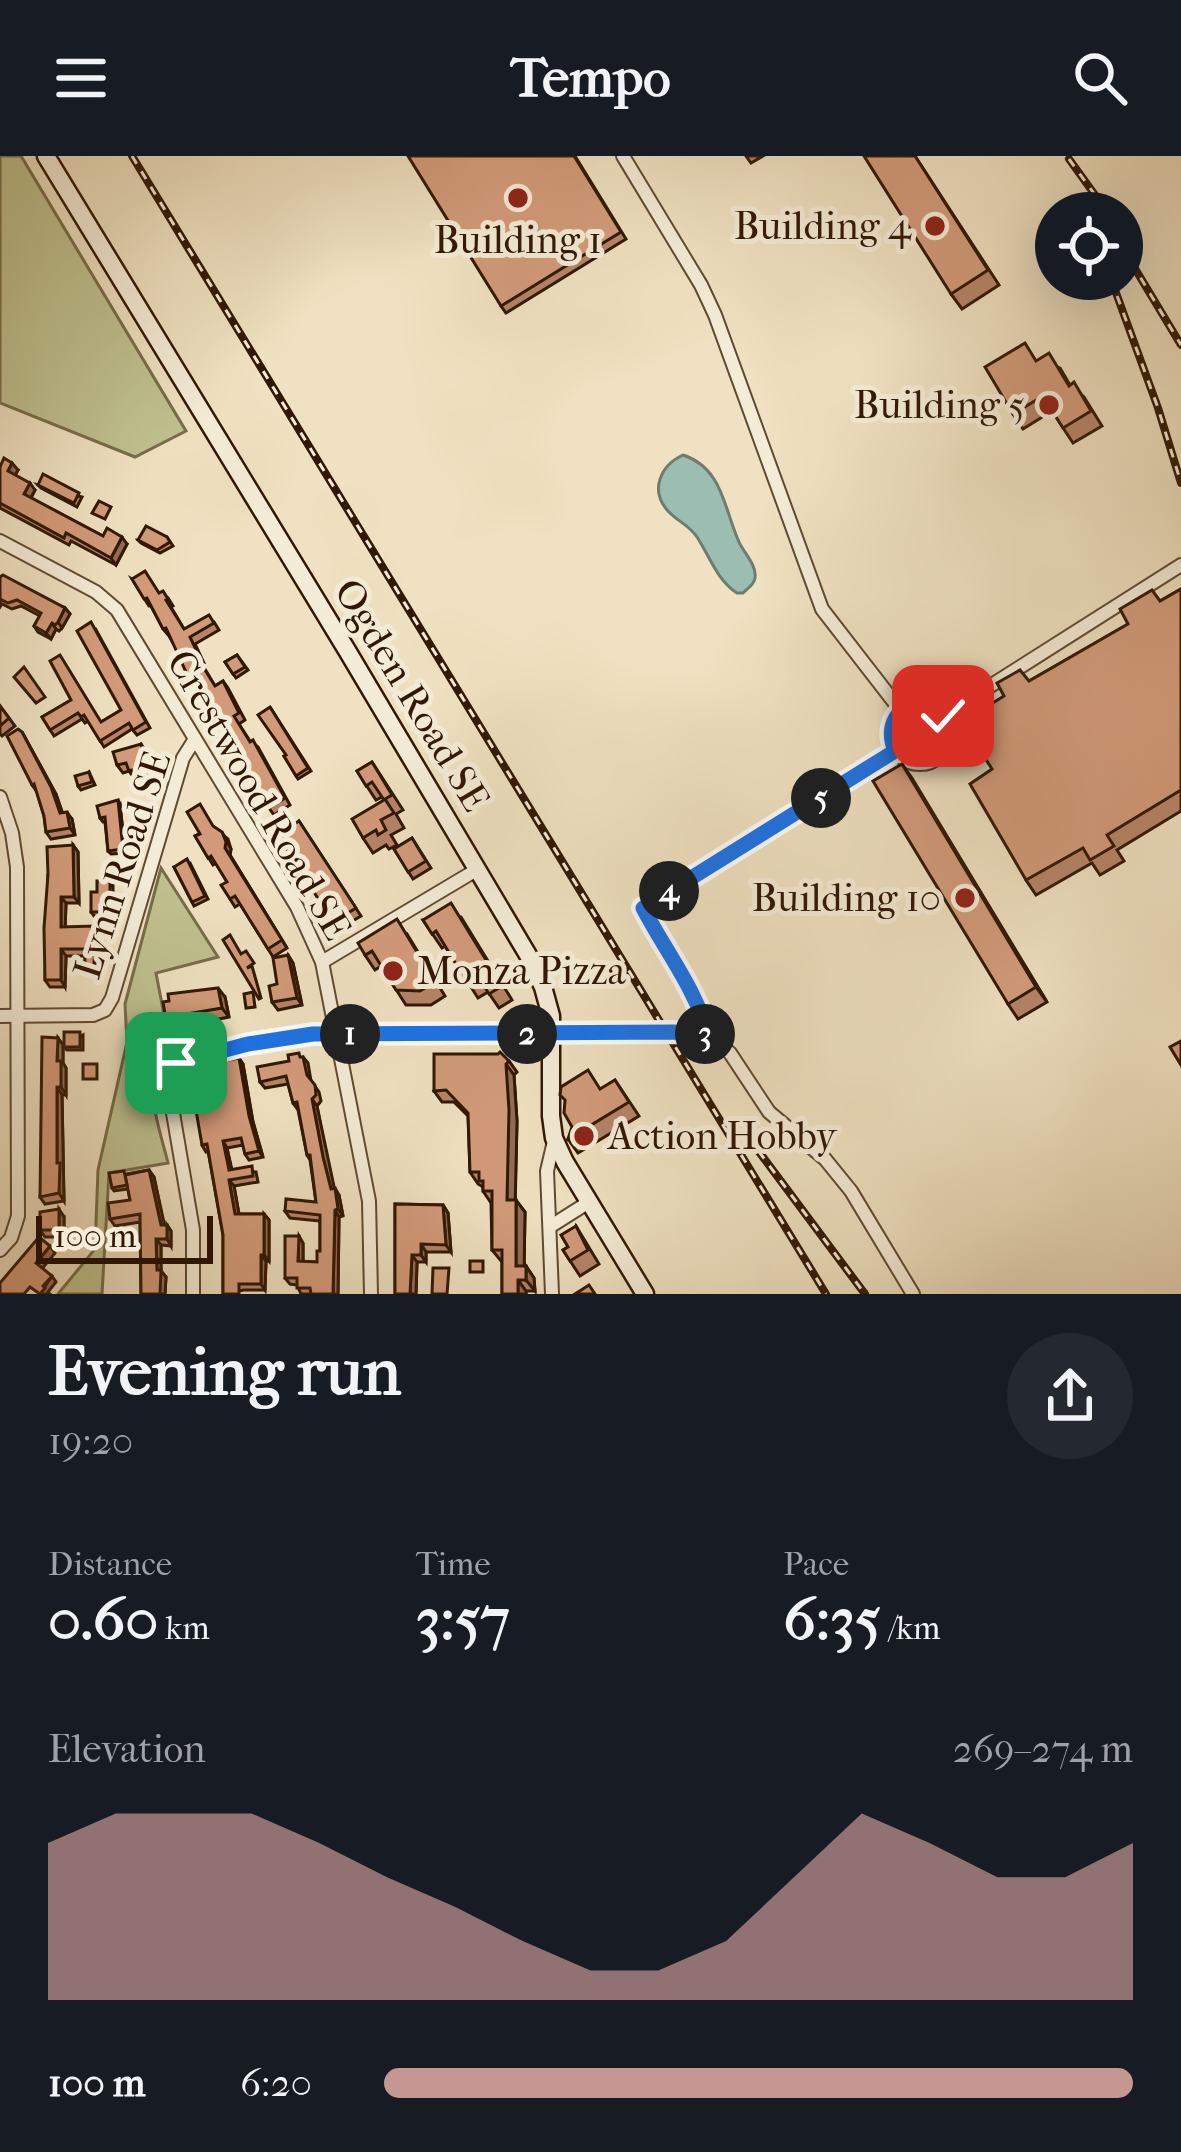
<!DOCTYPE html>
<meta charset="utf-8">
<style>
:root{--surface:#171b24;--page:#242831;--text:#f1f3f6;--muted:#9ea1a6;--accent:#c59692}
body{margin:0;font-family:"IM FELL French Canon",serif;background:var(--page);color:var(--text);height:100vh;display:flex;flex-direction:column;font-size:45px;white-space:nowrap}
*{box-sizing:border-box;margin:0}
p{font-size:39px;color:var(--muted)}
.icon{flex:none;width:66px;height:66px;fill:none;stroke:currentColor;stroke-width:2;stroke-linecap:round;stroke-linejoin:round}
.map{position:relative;height:1138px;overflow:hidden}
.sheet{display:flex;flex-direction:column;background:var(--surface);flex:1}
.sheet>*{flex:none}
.tools{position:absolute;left:1035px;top:36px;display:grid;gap:24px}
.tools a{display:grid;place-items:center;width:108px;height:108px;border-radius:50%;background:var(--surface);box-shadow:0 12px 48px #0002;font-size:60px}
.scale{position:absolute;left:36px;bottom:30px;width:177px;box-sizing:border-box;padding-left:12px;border:6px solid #311804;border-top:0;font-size:33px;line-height:42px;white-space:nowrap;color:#311804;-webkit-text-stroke:9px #f5ecd7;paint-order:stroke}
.pin{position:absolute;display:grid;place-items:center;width:102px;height:102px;color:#fff;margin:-51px;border-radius:24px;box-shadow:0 6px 18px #0006}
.km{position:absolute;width:60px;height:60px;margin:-30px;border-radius:50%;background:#222;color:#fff;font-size:33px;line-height:60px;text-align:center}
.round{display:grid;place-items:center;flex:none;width:126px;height:126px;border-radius:63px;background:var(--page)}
.summary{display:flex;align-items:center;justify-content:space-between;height:204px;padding:0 48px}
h1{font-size:66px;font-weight:700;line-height:90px}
.figures{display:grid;grid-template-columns:repeat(3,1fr);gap:18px;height:204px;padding:12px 48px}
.figures div{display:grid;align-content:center}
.figures b{font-size:60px;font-weight:700}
.figures small{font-size:33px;font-weight:400}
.figures p{font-size:33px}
.chart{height:336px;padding:24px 48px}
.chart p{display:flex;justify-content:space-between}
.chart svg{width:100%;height:216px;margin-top:12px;fill:var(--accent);opacity:.7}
ul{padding:0 48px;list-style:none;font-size:39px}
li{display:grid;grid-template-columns:192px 144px 1fr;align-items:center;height:90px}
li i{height:30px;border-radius:15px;background:var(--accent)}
header{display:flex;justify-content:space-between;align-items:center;height:156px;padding:0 48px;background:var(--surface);font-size:54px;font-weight:700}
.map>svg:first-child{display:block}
</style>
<header><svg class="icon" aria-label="menu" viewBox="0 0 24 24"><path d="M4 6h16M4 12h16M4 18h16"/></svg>Tempo<svg class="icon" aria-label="search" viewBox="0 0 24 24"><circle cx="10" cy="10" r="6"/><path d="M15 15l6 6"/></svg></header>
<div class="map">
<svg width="1181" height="1138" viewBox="0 0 1181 1138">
<rect width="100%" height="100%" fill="#efe1c1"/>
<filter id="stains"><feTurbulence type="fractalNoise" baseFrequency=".00167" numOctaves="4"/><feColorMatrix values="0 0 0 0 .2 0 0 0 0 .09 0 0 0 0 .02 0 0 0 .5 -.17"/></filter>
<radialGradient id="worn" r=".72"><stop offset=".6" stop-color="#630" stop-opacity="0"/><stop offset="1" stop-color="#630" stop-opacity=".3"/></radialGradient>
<g fill="#bfc18f" stroke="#786c4a" stroke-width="3">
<polygon points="0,0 21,0 186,275 135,301 0,247"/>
<path d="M161 712 218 801 156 817 171 895C135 912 161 976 168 1007L109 1017 102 1138H58L95 1093 98 1014 127 886 125 848Z"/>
</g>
<path fill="#9abeb2" stroke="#707c6c" stroke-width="3" d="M683 299C723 312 724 353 739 386 744 397 757 409 755 422 754 429 748 432 743 437H737C717 424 710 401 697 381 689 369 677 365 668 355 649 334 661 309 683 299Z"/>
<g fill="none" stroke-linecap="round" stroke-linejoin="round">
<g stroke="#604a33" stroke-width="16">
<g id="street">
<polyline points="623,0 701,129 715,159 822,453 901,555"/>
<polyline points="0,385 96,436 117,454 297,751 322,806 369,1045 371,1138"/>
<circle cx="920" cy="578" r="30"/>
<polyline points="943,560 1181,409"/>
<polyline points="895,595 643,751 698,844 708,878 730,897 769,956 825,1003 851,1035 913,1138"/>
<polyline points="0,641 12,677 17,711 18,1060 11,1082 0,1094"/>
<polyline points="322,806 478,713"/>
<polyline points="0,860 93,859 105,854 112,842 183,602 195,583"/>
<polyline points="551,1070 589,1046"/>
<polyline points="193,1138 193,1074 168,928 168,920 175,907 248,888 313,877 665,876 708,878"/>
<polyline points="552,1138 547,1015 554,985"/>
</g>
</g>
<g stroke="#311804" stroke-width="21">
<polyline id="secondary" points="46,0 348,496 528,799 543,831 551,860 551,960 554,982 565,1006 645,1138"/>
</g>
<use href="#street" stroke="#f5ecd7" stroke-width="12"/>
<use href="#secondary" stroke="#f5ecd7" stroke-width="16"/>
<g stroke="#311804" stroke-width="8">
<g id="rail">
<polyline points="132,0 826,1138"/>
<polyline points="1069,3 1108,57"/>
<polyline points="1122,91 1181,189"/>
<polyline points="1111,123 1158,252 1181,327"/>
<polyline points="748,981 865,1138"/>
</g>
</g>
<use href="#rail" stroke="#f5ecd7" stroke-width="3" stroke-dasharray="9" stroke-linecap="butt"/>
</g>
<g fill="#b58468" stroke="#311804" stroke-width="3">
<polygon points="575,0 626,83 506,157 501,150"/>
<polygon points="746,0 763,0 751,7"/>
<polygon points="915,0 999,129 962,153 951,138"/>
<polygon points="1037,205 1060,212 1070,229 1084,241 1102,270 1073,287 1052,255 1023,273 1013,258"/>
<polygon points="0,311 18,314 15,319 35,334 31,342 103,380 127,388 116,409 71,385 69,389 0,352"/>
<polygon points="38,329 82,341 77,351 41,332"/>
<polygon points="167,381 173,390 160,397 141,387 138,384"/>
<polygon points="0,421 65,452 70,458 62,472 59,475 56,473 51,483 38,476 34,470 40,460 21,450 12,453 2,448 0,451"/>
<polygon points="132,423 168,442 173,450 171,451 184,473 214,466 219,474 195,488 204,507 202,508 215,530 223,525 228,532 245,564 239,568 250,585 258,591 290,649 274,659 269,652 169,480 163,473 151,450 149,450"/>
<polygon points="1181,433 1181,655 1117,694 1124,705 1100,719 1092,707 1036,739 1026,724 992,613 1029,525 1128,468 1160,445"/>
<polygon points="95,472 150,572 137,579 132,573 104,591 88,565 85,567 82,563 54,580 42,561 71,544 101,566 121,554"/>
<polygon points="237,499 248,514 236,522 225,506"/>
<polygon points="0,550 15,570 2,580 0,578"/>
<polygon points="270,551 311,615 298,623 284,600 286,599"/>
<polygon points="22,576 56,638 62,656 72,663 75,679 51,683 46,676 44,660 37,636 32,629"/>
<polygon points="141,588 146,595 150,609 144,610 147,619 134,622 129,615 123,617 117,609"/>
<polygon points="372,606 403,654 396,658 404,672 391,679 397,689 389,693 386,689 373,697 363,682 384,644 382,641 376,644 357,615"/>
<polygon points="902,608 1047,846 1018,863 1008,848"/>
<polygon points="89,616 95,629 81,634 78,630"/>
<polygon points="120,648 125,697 111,698 108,695 105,666 103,666 100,662"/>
<polygon points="299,665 361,760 339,773 282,686"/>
<polygon points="214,671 228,683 231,693 230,699 287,792 273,801 240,748 235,751 230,743 227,726 216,707 213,709 195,680"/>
<polygon points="412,682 431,712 413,723 394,693"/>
<polygon points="73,689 78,696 79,747 66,747 65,771 100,777 99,818 89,818 85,812 85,800 66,800 65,831 50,831 45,824 48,718"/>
<polygon points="190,707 208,743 194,750 174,711"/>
<polygon points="113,729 113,748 109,748 109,760 94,760 91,756 97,736"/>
<polygon points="461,761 512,844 499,852 488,836 478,842 445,790 442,792 423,764"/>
<polygon points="407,778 445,840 431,849 406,849 381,810 375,814 365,799"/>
<polygon points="288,799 293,807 302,849 278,854 272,846"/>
<polygon points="225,841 229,861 194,868 196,881 187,883 180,873 173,874 166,864"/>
<polygon points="83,879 83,894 67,894 64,891"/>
<polygon points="58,882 63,889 63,907 66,912 66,939 62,939 64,1045 45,1048 40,1041"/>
<polygon points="303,901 308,907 311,925 319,936 321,945 317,950 328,1008 334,1032 339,1039 343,1060 339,1061 338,1138 301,1138 297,1129 290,1128 285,1122 303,1087 303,1106 317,1106 320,1095 320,1065 290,1062 285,1055 316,1046 310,1004 307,999 298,954 293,947 288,928 265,932 260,926"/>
<polygon points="239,902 243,908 253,966 263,1001 249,1004 245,998 243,989 227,992 232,1014 256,1016 258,1026 234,1030 239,1058 264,1058 269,1064 269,1105 266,1105 265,1134 244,1134 223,1138 223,1079 208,995 206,996 202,989 225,913"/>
<polygon points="509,905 517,916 514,919 517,965 515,1044 525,1056 524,1110 526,1110 534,1122 535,1135 526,1135 526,1138 502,1138 502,1106 492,1094 491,1047 483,1035 483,1031 478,1028 470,1016 468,960 454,946 442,946 434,935"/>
<polygon points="615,924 639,960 578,997 568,983 601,933"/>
<polygon points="149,1014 154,1021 164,1069 167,1069 171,1075 171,1090 161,1089 161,1115 166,1121 165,1138 141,1138 140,1066 115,1070 110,1063 130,1044 128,1033 114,1035 112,1032 127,1018"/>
<polygon points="395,1048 443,1049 448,1057 451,1096 426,1096 426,1106 417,1106 416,1138 395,1138"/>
<polygon points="64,1061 64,1081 45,1081 40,1074"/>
<polygon points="576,1070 599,1108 580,1120 563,1094 568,1091"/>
</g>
<g fill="#936c55" stroke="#311804" stroke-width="3">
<polygon points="12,307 18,314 13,323 8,315"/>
<polygon points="30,327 35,334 29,345 24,338"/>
<polygon points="122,381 127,388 116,409 111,402"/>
<polygon points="65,452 70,458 62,472 58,466"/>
<polygon points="52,467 56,473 51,483 46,477"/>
<polygon points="22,576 56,638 65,664 60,657"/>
<polygon points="902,608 912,622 1047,846 1036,831"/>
<polygon points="118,644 120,648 125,697 123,693"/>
<polygon points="67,656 72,663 75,679 70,672"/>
<polygon points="222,676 231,693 230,699 287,792 225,692"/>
<polygon points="73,689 78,696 79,747 74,741"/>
<polygon points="61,741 66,747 65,777 61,771"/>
<polygon points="95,770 100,777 99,818 94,812"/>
<polygon points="61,793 66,800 65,831 61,824"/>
<polygon points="288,799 293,807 302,849 297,842"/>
<polygon points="218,832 225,841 229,861 222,852"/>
<polygon points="187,858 194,868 196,881 189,871"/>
<polygon points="58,882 63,889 63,907 66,912 66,939 61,931 57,905"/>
<polygon points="239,902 243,908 253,966 263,1001 259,995 249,960"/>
<polygon points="506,908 514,919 517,965 515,1056 507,1044"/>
<polygon points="57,931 62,939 64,1045 59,1037 57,1007"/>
<polygon points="312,943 317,950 336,1040 331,1033 323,1001"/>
<polygon points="223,985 227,992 233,1021 229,1014"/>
<polygon points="149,1014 154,1021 166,1076 161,1069"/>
<polygon points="229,1024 234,1030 240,1064 235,1058"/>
<polygon points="335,1032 339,1039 343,1060 338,1053"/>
<polygon points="516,1044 525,1056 524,1122 516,1110"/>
<polygon points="443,1049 448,1057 451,1096 446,1089"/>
<polygon points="59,1053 64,1061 64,1081 59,1074"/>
<polygon points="335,1054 339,1061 338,1138 333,1138"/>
<polygon points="264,1058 269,1064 269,1105 264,1099"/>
<polygon points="167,1069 171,1075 171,1090 167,1083"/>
<polygon points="299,1080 303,1087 303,1112 298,1105"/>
<polygon points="156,1083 161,1089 161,1115 166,1121 165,1138 160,1138 157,1114"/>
<polygon points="421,1088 426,1096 426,1106 421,1099"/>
<polygon points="50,1090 55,1097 41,1114 36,1107"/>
<polygon points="261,1099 266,1105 265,1134 261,1128"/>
<polygon points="412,1099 417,1106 416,1138 410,1138"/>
<polygon points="526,1110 534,1122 535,1135 526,1124"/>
<polygon points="52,1120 56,1126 48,1136 50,1138 40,1138"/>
<polygon points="518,1124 526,1135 526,1138 518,1138"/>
</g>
<g fill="#d29a79" stroke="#311804" stroke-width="3">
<polygon points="408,0 574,0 621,76 501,150"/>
<polygon points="864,0 915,0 988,114 951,138"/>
<polygon points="1025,187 1036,205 1049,197 1069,230 1074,226 1091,255 1063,272 1043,240 1013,258 985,211"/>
<polygon points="4,302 12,307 8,315 30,327 24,338 103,380 107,372 122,381 111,402 66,377 64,382 0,347 0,311"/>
<polygon points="43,318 79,337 74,347 38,329"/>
<polygon points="99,345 111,351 105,363 92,357"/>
<polygon points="146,370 167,381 170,386 157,394 138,384"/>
<polygon points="145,415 159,437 163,435 168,443 166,444 184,473 209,459 214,467 190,481 199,500 197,501 215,530 223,525 239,557 234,560 250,586 253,584 285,642 269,652 212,555 186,516 166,472 163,473 147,442 144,443 132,423"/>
<polygon points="3,419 65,452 58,466 55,469 52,467 46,477 34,470 41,457 17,444 8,447 0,443 0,421"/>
<polygon points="1181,433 1181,634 1107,679 1114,690 1090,704 1083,692 1026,724 970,628 992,613 962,566 1004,540 997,527 1020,514 1029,525 1128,468 1120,453 1152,434 1160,445"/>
<polygon points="91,466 146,566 133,574 129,567 100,585 84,559 81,561 78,557 50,574 42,561 71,544 50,505 60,499 101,566 121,554 77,475"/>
<polygon points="237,499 245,511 233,518 225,506"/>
<polygon points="24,511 45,541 36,547 14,521"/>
<polygon points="0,550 9,562 0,570"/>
<polygon points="270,551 308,612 296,620 284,600 286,599 258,559"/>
<polygon points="18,573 22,576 51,631 60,657 67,656 70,672 46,676 44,660 34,628 32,629 7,580"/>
<polygon points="141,588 145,601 139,603 142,611 129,615 126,607 117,609 113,596"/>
<polygon points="372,606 392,639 385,643 394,657 381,664 386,674 378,679 376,674 363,682 352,663 384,644 372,626 366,630 357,615"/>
<polygon points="902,608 1036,831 1008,848 873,625"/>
<polygon points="89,616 92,626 78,630 75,620"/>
<polygon points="118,644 123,693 108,695 105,661 100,662 97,650"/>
<polygon points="200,648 213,670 222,676 226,686 225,692 282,784 268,793 235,740 230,743 221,729 227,726 211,700 208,702 195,680 200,678 187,656"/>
<polygon points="299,665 356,752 333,766 282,686 285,684 281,676"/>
<polygon points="412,682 426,705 408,716 394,693"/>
<polygon points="73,689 74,741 61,741 61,771 95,770 94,812 85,812 85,793 61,793 61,824 45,824 44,772 48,718 47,691"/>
<polygon points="187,703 205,740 192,746 174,711"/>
<polygon points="97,725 110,725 110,744 106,744 106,756 91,756 91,736 97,736"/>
<polygon points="451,747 502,830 489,838 479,821 468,828 436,775 432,778 423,764"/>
<polygon points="397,763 435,826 420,835 396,834 372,795 365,799 358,787"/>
<polygon points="230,779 241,798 246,795 254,807 247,812 252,810 261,842 259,843 223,784"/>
<polygon points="288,799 297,842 272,846 269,830 277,828 273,802"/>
<polygon points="218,832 222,852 187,858 189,871 180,873 178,862 166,864 163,846 169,845 168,838"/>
<polygon points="253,836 255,851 246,852 244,838"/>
<rect x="64" y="876" width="16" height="15"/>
<polygon points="42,881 58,882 57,905 61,905 61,931 57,931 57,1007 60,1007 59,1037 40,1041"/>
<polygon points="1181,885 1181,909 1170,891"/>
<polygon points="500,896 509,905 506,908 509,954 507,1044 516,1044 516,1110 526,1110 526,1124 518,1124 518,1138 502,1138 502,1094 492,1094 492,1035 483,1035 483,1025 479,1025 479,1016 470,1016 468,957 446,934 434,935 434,898 498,898"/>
<polygon points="299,897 300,901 303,901 307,919 315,929 316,939 312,943 323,1001 331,1033 335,1032 338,1053 335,1054 333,1138 311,1138 310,1132 297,1132 297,1122 285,1122 285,1080 299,1080 298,1105 317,1106 317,1095 320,1095 320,1059 285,1055 286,1043 316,1046 310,999 307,999 297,946 293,947 286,920 260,926 257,911 289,905 288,899"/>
<polygon points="239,902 249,960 259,995 245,998 241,982 223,985 229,1014 252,1010 253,1020 229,1024 235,1058 264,1058 264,1099 261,1099 261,1128 239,1128 239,1138 223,1138 223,1079 207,988 202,989 190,920 225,913 224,905"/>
<rect x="83" y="908" width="14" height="15"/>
<polygon points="588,914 600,933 615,924 629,946 568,983 572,971 564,957 565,944 560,939 561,931"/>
<polygon points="149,1014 161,1069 167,1069 167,1083 156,1083 157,1114 161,1114 160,1138 141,1138 140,1058 110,1063 108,1047 130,1044 125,1019"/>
<polygon points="124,1015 127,1029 112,1032 109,1017"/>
<polygon points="395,1048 443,1049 446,1089 421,1088 421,1099 412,1099 410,1138 395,1138"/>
<polygon points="59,1053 59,1074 40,1074 40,1056"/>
<polygon points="576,1070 588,1094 570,1105 563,1094 568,1091 561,1079"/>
<polygon points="39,1081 50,1090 36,1107 52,1120 43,1130 45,1132 40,1138 30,1131 24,1138 0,1138 0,1127"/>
<rect x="470" y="1105" width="13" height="11"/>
<polygon points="433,1112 449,1112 447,1138 432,1138"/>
<polygon points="589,1129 595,1138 575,1138"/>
</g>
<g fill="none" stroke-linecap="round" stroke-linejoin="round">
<g stroke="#fff" stroke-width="24">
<path id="route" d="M176 907 248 888 313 878 673 876 708 878C694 830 666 796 643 752L895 595C880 559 914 534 943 560"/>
</g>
<use href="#route" stroke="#1a73e8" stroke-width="15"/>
</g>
<g fill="#8f2418" stroke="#f5ecd7" stroke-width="4.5">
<circle cx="518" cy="42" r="12"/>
<circle cx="935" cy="70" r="12"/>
<circle cx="1049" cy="249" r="12"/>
<circle cx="965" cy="742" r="12"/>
<circle cx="393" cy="815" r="12"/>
<circle cx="584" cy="980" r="12"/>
</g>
<g text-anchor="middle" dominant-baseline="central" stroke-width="10" stroke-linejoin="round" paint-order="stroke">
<g font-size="39" fill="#311804" stroke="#f5ecd7" text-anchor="end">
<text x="911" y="70">Building 4</text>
<text x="518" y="84" text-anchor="middle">Building 1</text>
<text x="1025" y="249">Building 5</text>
<text x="941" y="742">Building 10</text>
<text x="417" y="815" text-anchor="start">Monza Pizza</text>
<text x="608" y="980" text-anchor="start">Action Hobby</text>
</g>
<g font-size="39" fill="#311804" stroke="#f5ecd7">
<text transform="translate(412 539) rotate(59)">Ogden Road SE</text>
<text transform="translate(259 639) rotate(60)">Crestwood Road SE</text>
<text transform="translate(122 709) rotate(-72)">Lynn Road SE</text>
</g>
</g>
<rect width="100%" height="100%" filter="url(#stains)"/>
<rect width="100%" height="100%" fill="url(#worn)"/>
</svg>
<div class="tools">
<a><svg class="icon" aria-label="locate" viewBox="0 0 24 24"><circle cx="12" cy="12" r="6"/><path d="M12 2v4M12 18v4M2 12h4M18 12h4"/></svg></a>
</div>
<div class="scale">100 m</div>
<div class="pin" style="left:176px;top:907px;background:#1e9e55"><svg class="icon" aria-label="arrive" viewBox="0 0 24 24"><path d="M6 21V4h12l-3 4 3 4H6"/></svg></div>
<div class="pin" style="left:943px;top:560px;background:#d93025"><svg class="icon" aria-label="check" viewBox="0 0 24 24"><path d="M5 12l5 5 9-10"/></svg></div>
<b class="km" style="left:350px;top:878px">1</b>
<b class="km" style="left:527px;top:878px">2</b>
<b class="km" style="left:705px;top:878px">3</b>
<b class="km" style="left:669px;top:735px">4</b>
<b class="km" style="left:821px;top:642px">5</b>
</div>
<section class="sheet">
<div class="summary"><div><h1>Evening run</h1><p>19:20</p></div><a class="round"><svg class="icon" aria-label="share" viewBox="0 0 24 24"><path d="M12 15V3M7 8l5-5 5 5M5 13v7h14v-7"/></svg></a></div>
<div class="figures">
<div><p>Distance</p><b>0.60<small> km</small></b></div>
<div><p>Time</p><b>3:57</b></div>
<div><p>Pace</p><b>6:35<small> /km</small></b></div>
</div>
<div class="chart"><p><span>Elevation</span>269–274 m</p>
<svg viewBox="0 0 160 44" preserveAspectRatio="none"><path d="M0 44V12L10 6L20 6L30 6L40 12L50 19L60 25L70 32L80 38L90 38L100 32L110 19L120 6L130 12L140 19L150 19L160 12V44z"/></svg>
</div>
<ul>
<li><b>100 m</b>6:20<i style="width:100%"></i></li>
</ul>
</section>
